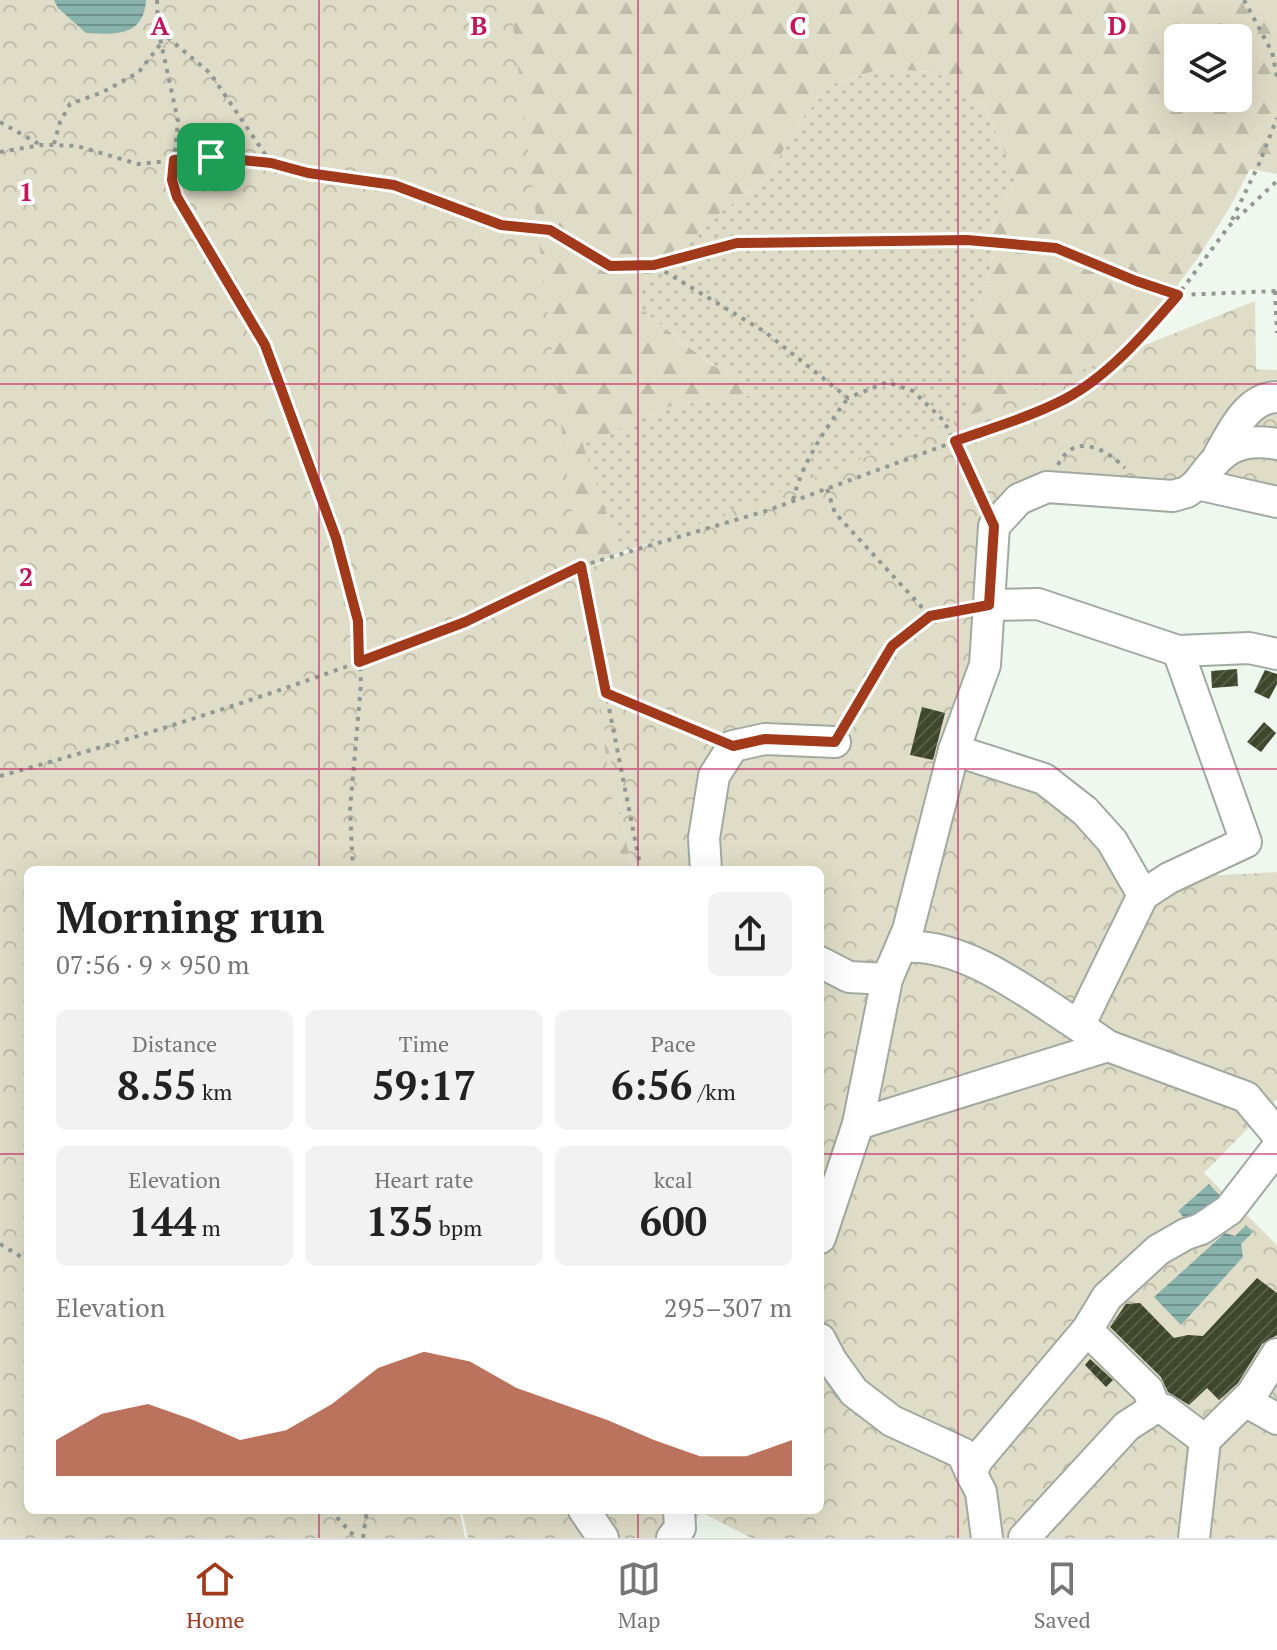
<!DOCTYPE html>
<meta charset="utf-8">
<style>
:root{--surface:#fff;--page:#f2f2f2;--text:#222;--muted:#767676;--line:#e0e0e0;--accent:#a1391b}
body{margin:0;font-family:"PT Serif",serif;background:var(--page);color:var(--text);height:100vh;display:flex;flex-direction:column;font-size:30px;white-space:nowrap}
*{box-sizing:border-box;margin:0}
p{font-size:26px;color:var(--muted)}
.icon{flex:none;width:44px;height:44px;fill:none;stroke:currentColor;stroke-width:2;stroke-linecap:round;stroke-linejoin:round}
.map{position:relative;flex:1;overflow:hidden}
.drawer{position:absolute;left:24px;top:866px;width:800px;height:648px;display:flex;flex-direction:column;background:var(--surface);border-radius:12px;box-shadow:0 8px 32px #0002}
.drawer>*{flex:none}
.controls{position:absolute;left:1164px;top:24px;display:grid;gap:16px}
.controls a{display:grid;place-items:center;width:88px;height:88px;border-radius:12px;background:var(--surface);box-shadow:0 8px 32px #0002;font-size:40px}
.pin{position:absolute;display:grid;place-items:center;width:68px;height:68px;color:#fff;margin:-34px;border-radius:16px;box-shadow:0 4px 12px #0006}
.round{display:grid;place-items:center;flex:none;width:84px;height:84px;border-radius:12px;background:var(--page)}
.summary{display:flex;align-items:center;justify-content:space-between;height:136px;padding:0 32px}
h1{font-size:44px;font-weight:700;line-height:60px}
.metrics{display:grid;grid-template-columns:repeat(3,1fr);gap:12px;height:136px;padding:8px 32px}
.metrics div{display:grid;align-content:center;border-radius:12px;background:var(--page);text-align:center}
.metrics b{font-size:40px;font-weight:700}
.metrics small{font-size:22px;font-weight:400}
.metrics p{font-size:22px}
.chart{height:224px;padding:16px 32px}
.chart p{display:flex;justify-content:space-between}
.chart svg{width:100%;height:144px;margin-top:8px;fill:var(--accent);opacity:.7}
.dock{display:flex;justify-content:space-around;align-items:center;height:112px;border-top:2px solid var(--line);background:var(--surface);font-size:22px;color:var(--muted)}
.dock a{display:grid;justify-items:center;gap:4px}
.dock .active{color:var(--accent)}
.map>svg:first-child{display:block}
</style>
<div class="map">
<svg width="1277" height="1538" viewBox="0 0 1277 1538">
<defs>
<pattern id="grass-dots" width="8" height="8" patternUnits="userSpaceOnUse" patternTransform="scale(2)"><rect width="8" height="8" fill="#dfdcc7"/><path d="M2 2h.1M6 6h.1" fill="none" stroke="#bfbcaa" stroke-width="1.8" stroke-linecap="round"/></pattern>
<pattern id="forest-firs" width="22" height="20" patternUnits="userSpaceOnUse" patternTransform="scale(2)"><rect width="22" height="20" fill="#dfdcc7"/><path d="M5 1l3.5 6h-7zM16 11l3.5 6h-7z" fill="#bfbcaa"/></pattern>
<pattern id="park-crowns" width="20" height="18" patternUnits="userSpaceOnUse" patternTransform="scale(2)"><rect width="20" height="18" fill="#dfdcc7"/><path d="M2 6a3 3 0 1 1 6 0M12 15a3 3 0 1 1 6 0" fill="none" stroke="#bfbcaa"/></pattern>
<pattern id="water-rules" width="6" height="5" patternUnits="userSpaceOnUse" patternTransform="scale(2)"><rect width="6" height="5" fill="#8ab3ae"/><path d="M0 2.5h6" fill="none" stroke="#70918d"/></pattern>
<pattern id="building-hatch" width="6" height="6" patternUnits="userSpaceOnUse" patternTransform="scale(2)"><rect width="6" height="6" fill="#3e462b"/><path d="M-1 1l2-2M0 6l6-6M5 7l2-2" fill="none" stroke="#575e48"/></pattern>
</defs>
<rect width="100%" height="100%" fill="#eff8ef"/>
<polygon fill="url(#grass-dots)" points="880,69 936,72 985,107 1016,178 992,226 994,249 986,289 968,331 973,432 672,537 623,551 612,529 582,445 671,406 753,395 726,369 714,366 640,308 642,283 673,251 691,239 722,211 766,179 803,117 833,84"/>
<path fill="url(#forest-firs)" fill-rule="evenodd" d="M165 0H1277V174L1250 169 1230 207 1197 259 1159 310 1108 361 973 432 966 375 968 331 986 289 994 249 992 226 1016 178 985 107 936 72 880 69 833 84 803 117 766 179 722 211 691 239 673 251 642 283 640 308 713 366 726 369 753 395 671 406 583 445 612 529 623 551 575 574 632 870H349ZM1178 38H1238V98H1178Z"/>
<polygon fill="url(#park-crowns)" points="0,0 510,0 579,572 1255,301 1256,369 1277,370 1277,498 994,506 959,747 1050,779 1150,879 1277,872 1277,1099 1204,1173 1277,1245 1277,1538 751,1538 701,1512 686,1538 468,1538 462,1510 820,1510 820,870 632,870 595,680 623,870 28,870 28,1510 459,1510 465,1538 0,1538"/>
<g fill="url(#water-rules)">
<path d="M54 0H146C144 36 116 35 86 33L58 8Z"/>
<polygon points="1209,1184 1224,1200 1194,1228 1178,1211"/>
<polygon points="1246,1225 1253,1232 1241,1244 1243,1257 1181,1325 1154,1297 1225,1233 1235,1236"/>
</g>
<g fill="url(#building-hatch)">
<polygon points="1237,669 1238,686 1212,688 1211,671"/>
<polygon points="1265,670 1277,674 1277,684 1269,699 1254,692"/>
<polygon points="922,707 945,713 933,760 910,755"/>
<polygon points="1264,722 1276,733 1261,752 1247,742"/>
<polygon points="1257,1278 1277,1293 1277,1335 1262,1344 1238,1383 1219,1400 1207,1388 1189,1405 1168,1392 1161,1377 1110,1327 1126,1304 1140,1303 1174,1338 1188,1335 1203,1336"/>
<polygon points="1090,1359 1113,1380 1106,1387 1085,1365"/>
</g>
<g fill="none" stroke-linecap="round" stroke-linejoin="round">
<g stroke="#a1aaa1" stroke-width="34">
<g id="minor">
<path d="M1219 455C1232 432 1247 398 1277 397"/>
<path d="M1197 484C1220 453 1234 436 1277 444"/>
<polyline points="989,605 1038,604 1178,651 1249,648 1277,654"/>
<polyline points="1178,651 1246,842 1169,878 1143,895 1079,1026 1108,1046 1246,1097 1277,1134"/>
<polyline points="954,750 1044,779 1085,811 1112,841 1143,895"/>
<polyline points="706,870 704,838 714,776 733,746 765,739 835,742"/>
<path d="M903 947C964 942 1029 994 1079 1026"/>
<polyline points="820,962 849,977 887,979"/>
<polyline points="858,1124 1108,1046"/>
<polyline points="820,1238 858,1124 887,979 908,930 954,750 985,665 994,526 1019,499 1047,487 1173,496 1187,492 1197,484 1277,502"/>
<polyline points="1087,1330 1148,1390 1155,1408"/>
<polyline points="820,1339 831,1360 854,1392 892,1421 962,1453 971,1473"/>
<polyline points="1245,1401 1277,1419"/>
<polyline points="584,1510 603,1538"/>
<polyline points="672,1538 680,1528 679,1510"/>
<polyline points="987,1538 981,1492 971,1473 978,1459 1087,1330 1107,1297 1158,1250 1186,1234 1201,1229 1229,1210 1277,1148"/>
<polyline points="1024,1538 1127,1426 1155,1408 1165,1410 1205,1440"/>
<polyline points="1194,1538 1205,1440 1252,1394 1277,1354"/>
</g>
</g>
<g stroke="#929892" stroke-width="4" stroke-dasharray="4 6" stroke-linecap="butt">
<polyline points="157,0 158,29 178,121 172,180 177,197 265,345 336,538 358,621 361,684 350,810 353,870"/>
<polyline points="1244,0 1272,52 1277,77"/>
<polyline points="160,31 210,73 271,163"/>
<polyline points="0,122 39,144"/>
<polyline points="54,144 60,122 70,104 103,92 139,72 162,42"/>
<polyline points="0,152 41,145 54,145 77,146 138,164 211,157 271,163 308,173 394,185 501,225 550,230 610,266 654,265 765,332 848,398 887,382 913,391 944,421 983,502"/>
<polyline points="1232,220 1259,164 1277,118"/>
<polyline points="656,265 737,243 967,240 1056,248 1136,281 1178,295 1229,226 1277,181"/>
<polyline points="1275,291 1277,333"/>
<path d="M1058 465C1074 432 1105 448 1125 468"/>
<polyline points="827,489 835,513 930,616"/>
<path d="M793 500C802 463 825 429 848 398"/>
<polyline points="607,693 713,738"/>
<polyline points="846,723 892,646 930,616 967,609"/>
<path d="M0 776C156 733 310 683 461 623 502 607 540 583 581 566"/>
<path d="M641 870 581 566 769 510 1027 415C1041 409 1055 404 1067 397 1111 373 1146 332 1178 295L1277 291"/>
<polyline points="0,1244 28,1261"/>
<polyline points="330,1510 356,1538"/>
<polyline points="363,1538 367,1510"/>
</g>
<use href="#minor" stroke="#fff" stroke-width="30"/>
</g>
<g fill="none" stroke-linecap="round" stroke-linejoin="round">
<g stroke="#fff" stroke-width="16">
<path id="route" d="M211 157 271 163 308 173 394 185 501 225 550 230 610 266 654 265 737 243 967 240 1056 248 1136 281 1178 295C1146 332 1109 376 1065 399 1030 417 992 428 955 441L994 526 989 605 930 616 892 646 835 742 765 739 733 746 606 693 581 566 465 622 359 662 358 621 336 538 265 345 177 197 172 180 174 160Z"/>
</g>
<use href="#route" stroke="#a1391b" stroke-width="10"/>
</g>
<path fill="none" stroke="#c2185b" stroke-width="2" stroke-opacity="0.55" d="M319 0V870M638 0V870M958 0V1538M0 384H1277M0 769H1277M0 1154H28M820 1154H1277M319 1510V1538M638 1510V1538"/>
<g font-size="26" text-anchor="middle" font-weight="bold" fill="#c2185b" stroke="#fff" stroke-width="8" stroke-linejoin="round" paint-order="stroke">
<text x="160" y="35">A</text>
<text x="479" y="35">B</text>
<text x="798" y="35">C</text>
<text x="1117" y="35">D</text>
<text x="26" y="201">1</text>
<text x="26" y="586">2</text>
</g>
</svg>
<div class="controls">
<a><svg class="icon" aria-label="layers" viewBox="0 0 24 24"><path d="M12 4l9 5-9 5-9-5zM3 14l9 5 9-5"/></svg></a>
</div>
<div class="pin" style="left:211px;top:157px;background:#1e9e55"><svg class="icon" aria-label="arrive" viewBox="0 0 24 24"><path d="M6 21V4h12l-3 4 3 4H6"/></svg></div>
<section class="drawer">
<div class="summary"><div><h1>Morning run</h1><p>07:56 · 9 × 950 m</p></div><a class="round"><svg class="icon" aria-label="share" viewBox="0 0 24 24"><path d="M12 15V3M7 8l5-5 5 5M5 13v7h14v-7"/></svg></a></div>
<div class="metrics">
<div><p>Distance</p><b>8.55<small> km</small></b></div>
<div><p>Time</p><b>59:17</b></div>
<div><p>Pace</p><b>6:56<small> /km</small></b></div>
</div>
<div class="metrics">
<div><p>Elevation</p><b>144<small> m</small></b></div>
<div><p>Heart rate</p><b>135<small> bpm</small></b></div>
<div><p>kcal</p><b>600</b></div>
</div>
<div class="chart"><p><span>Elevation</span>295–307 m</p>
<svg viewBox="0 0 160 44" preserveAspectRatio="none"><path d="M0 44V33L10 25L20 22L30 27L40 33L50 30L60 22L70 11L80 6L90 9L100 17L110 22L120 27L130 33L140 38L150 38L160 33V44z"/></svg>
</div>
</section>
</div>
<nav class="dock">
<a class="active"><svg class="icon" aria-label="home" viewBox="0 0 24 24"><path d="M3 11l9-7 9 7M6 9v11h12V9"/></svg>Home</a>
<a><svg class="icon" aria-label="map" viewBox="0 0 24 24"><path d="M3 6l6-2 6 2 6-2v14l-6 2-6-2-6 2zM9 4v14M15 6v14"/></svg>Map</a>
<a><svg class="icon" aria-label="saved" viewBox="0 0 24 24"><path d="M7 4h10v16l-5-4-5 4z"/></svg>Saved</a>
</nav>
